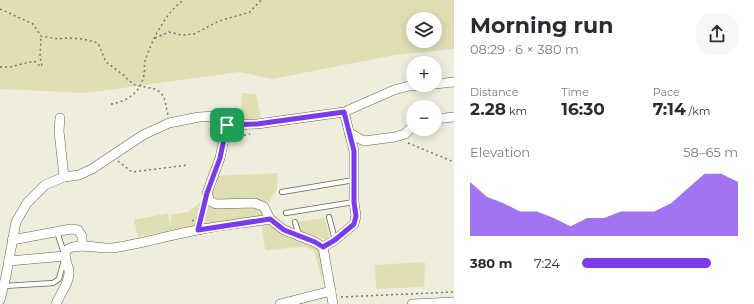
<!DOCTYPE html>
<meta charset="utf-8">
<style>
:root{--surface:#fff;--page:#f7f7f7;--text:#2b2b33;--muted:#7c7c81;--accent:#7c3aed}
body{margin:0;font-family:Montserrat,sans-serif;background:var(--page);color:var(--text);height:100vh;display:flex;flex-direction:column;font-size:15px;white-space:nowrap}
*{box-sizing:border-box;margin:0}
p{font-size:13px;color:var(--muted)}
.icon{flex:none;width:22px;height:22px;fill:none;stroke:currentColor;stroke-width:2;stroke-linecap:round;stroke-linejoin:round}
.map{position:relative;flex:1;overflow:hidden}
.drawer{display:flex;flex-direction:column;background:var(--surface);width:300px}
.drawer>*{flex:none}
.controls{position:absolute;left:406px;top:12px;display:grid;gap:8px}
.controls a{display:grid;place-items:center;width:36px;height:36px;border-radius:50%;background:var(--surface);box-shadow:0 2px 10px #0003;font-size:20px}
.pin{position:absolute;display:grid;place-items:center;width:34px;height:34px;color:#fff;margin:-17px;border-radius:8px;box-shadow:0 2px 6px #0006}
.round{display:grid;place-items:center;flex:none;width:42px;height:42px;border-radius:16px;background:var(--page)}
.summary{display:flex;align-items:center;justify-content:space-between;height:68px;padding:0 16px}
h1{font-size:22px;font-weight:700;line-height:30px}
.metrics{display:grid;grid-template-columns:repeat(3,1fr);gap:6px;height:68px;padding:4px 16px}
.metrics div{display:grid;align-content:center}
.metrics b{font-size:17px;font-weight:700}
.metrics small{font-size:11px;font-weight:400}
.metrics p{font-size:11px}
.chart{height:112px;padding:8px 16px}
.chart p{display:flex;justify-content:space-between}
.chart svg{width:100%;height:72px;margin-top:4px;fill:var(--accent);opacity:.7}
ul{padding:0 16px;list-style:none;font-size:13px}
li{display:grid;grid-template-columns:64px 48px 1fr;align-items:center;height:30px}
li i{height:10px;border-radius:5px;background:var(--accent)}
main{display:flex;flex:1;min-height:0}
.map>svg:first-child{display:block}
</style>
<main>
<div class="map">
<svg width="454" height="304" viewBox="0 0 454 304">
<rect width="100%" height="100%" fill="#efeedc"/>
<g fill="#e0dfb4" fill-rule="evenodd">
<path d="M0 0H454V49L395 55 272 79 239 72 86 93 0 89ZM413 19H435V41H413Z"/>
<polygon points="242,93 256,94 261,117 249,122 232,116 241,107"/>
<polygon points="278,173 277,189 269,202 218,199 213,196 210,192 216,176"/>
<polygon points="201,202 259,207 264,216 172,232 171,230 138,237 134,220 168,213 171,226 171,215 188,212"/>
<path d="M325 218 329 236 327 239C322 240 322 237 317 236 304 232 304 240 297 222Z"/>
<path d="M262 224H268L318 248 322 260 323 276 321 277C319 270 317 257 314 252 307 241 277 252 265 250Z"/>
<polygon points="425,262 424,287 376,289 375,265"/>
</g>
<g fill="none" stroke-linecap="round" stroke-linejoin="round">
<g stroke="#656454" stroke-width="6">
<g id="lane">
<polyline points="282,192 354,180"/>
<polyline points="286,213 354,202"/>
<polyline points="329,217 335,240"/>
<polyline points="295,222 299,235"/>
<polyline points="57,232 64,253"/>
<polyline points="4,286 53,283 59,279 64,260"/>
</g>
</g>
<g stroke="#656454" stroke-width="10">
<g id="street">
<polyline points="435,84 454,82"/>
<polyline points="60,118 59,131 64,177"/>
<polyline points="435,119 454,117"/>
<polyline points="349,133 364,141 395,137 405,134 413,126"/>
<polyline points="12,240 71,229 78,230 82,236 82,246"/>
<polyline points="323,247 315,242 284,230 270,219 264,207 255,203 216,204 210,201 207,193 220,158 227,125 257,124 344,112 394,90 409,86 423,85"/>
<polyline points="9,261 65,256"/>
<polyline points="0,300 6,276 16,222 27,203 45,185 64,177 79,175 92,169 143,135 169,123 199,117 217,116 223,119 227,125"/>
<path d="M56 304C60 293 70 283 69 271 68 264 62 256 67 250 74 242 101 249 112 248 141 244 169 235 198 230 222 225 246 223 270 219"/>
<polyline points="280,304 331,291"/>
<polyline points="333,304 323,247 335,240 354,224 356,216 354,202 354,151 344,112"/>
<polyline points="412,304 454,302"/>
</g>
</g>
<g stroke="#77766a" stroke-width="1.5" stroke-dasharray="2 3" stroke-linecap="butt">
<polyline points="0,9 33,24 41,36 58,39 68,38 83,39 98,43 106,62 125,76 128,80 135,85 155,89 160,92 164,97 168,115"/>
<polyline points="155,38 169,32 182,35 194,34 219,21 250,12 261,0"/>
<polyline points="0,67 10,67 34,61 40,66 42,66 40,57 41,36"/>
<path d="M111 104C127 102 142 91 144 74 145 70 144 65 145 61 151 42 166 11 184 0"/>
<polyline points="234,137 250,134"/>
<polyline points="408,143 454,162"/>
<polyline points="118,161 132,172 188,165"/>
<polyline points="200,220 203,206"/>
<polyline points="192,221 201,216"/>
<polyline points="341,297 454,292"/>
</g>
<use href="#lane" stroke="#fff" stroke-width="4.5"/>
<use href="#street" stroke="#fff" stroke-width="9"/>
</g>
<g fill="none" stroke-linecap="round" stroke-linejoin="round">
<g stroke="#fff" stroke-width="8">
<polygon id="route" points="344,112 354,151 354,202 356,216 354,224 335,240 323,247 315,242 284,230 270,219 198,230 207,193 220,158 227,125 257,124"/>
</g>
<use href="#route" stroke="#7c3aed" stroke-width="5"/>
</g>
</svg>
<div class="controls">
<a><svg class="icon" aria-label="layers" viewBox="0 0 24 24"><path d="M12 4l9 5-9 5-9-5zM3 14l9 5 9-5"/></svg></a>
<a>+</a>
<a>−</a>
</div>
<div class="pin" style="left:227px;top:125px;background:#1e9e55"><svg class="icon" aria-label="arrive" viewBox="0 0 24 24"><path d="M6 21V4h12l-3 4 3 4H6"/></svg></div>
</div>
<section class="drawer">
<div class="summary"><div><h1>Morning run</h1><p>08:29 · 6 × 380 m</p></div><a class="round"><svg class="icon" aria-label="share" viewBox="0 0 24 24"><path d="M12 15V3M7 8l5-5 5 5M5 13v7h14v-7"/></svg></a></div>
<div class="metrics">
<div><p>Distance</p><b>2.28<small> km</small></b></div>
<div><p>Time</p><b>16:30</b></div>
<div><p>Pace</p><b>7:14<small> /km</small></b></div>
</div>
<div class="chart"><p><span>Elevation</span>58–65 m</p>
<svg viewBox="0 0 160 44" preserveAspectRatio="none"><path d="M0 44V11L10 20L20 24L30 29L40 29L50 33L60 38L70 33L80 33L90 29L100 29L110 29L120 24L130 15L140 6L150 6L160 11V44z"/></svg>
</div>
<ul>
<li><b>380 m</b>7:24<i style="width:83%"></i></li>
</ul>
</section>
</main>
